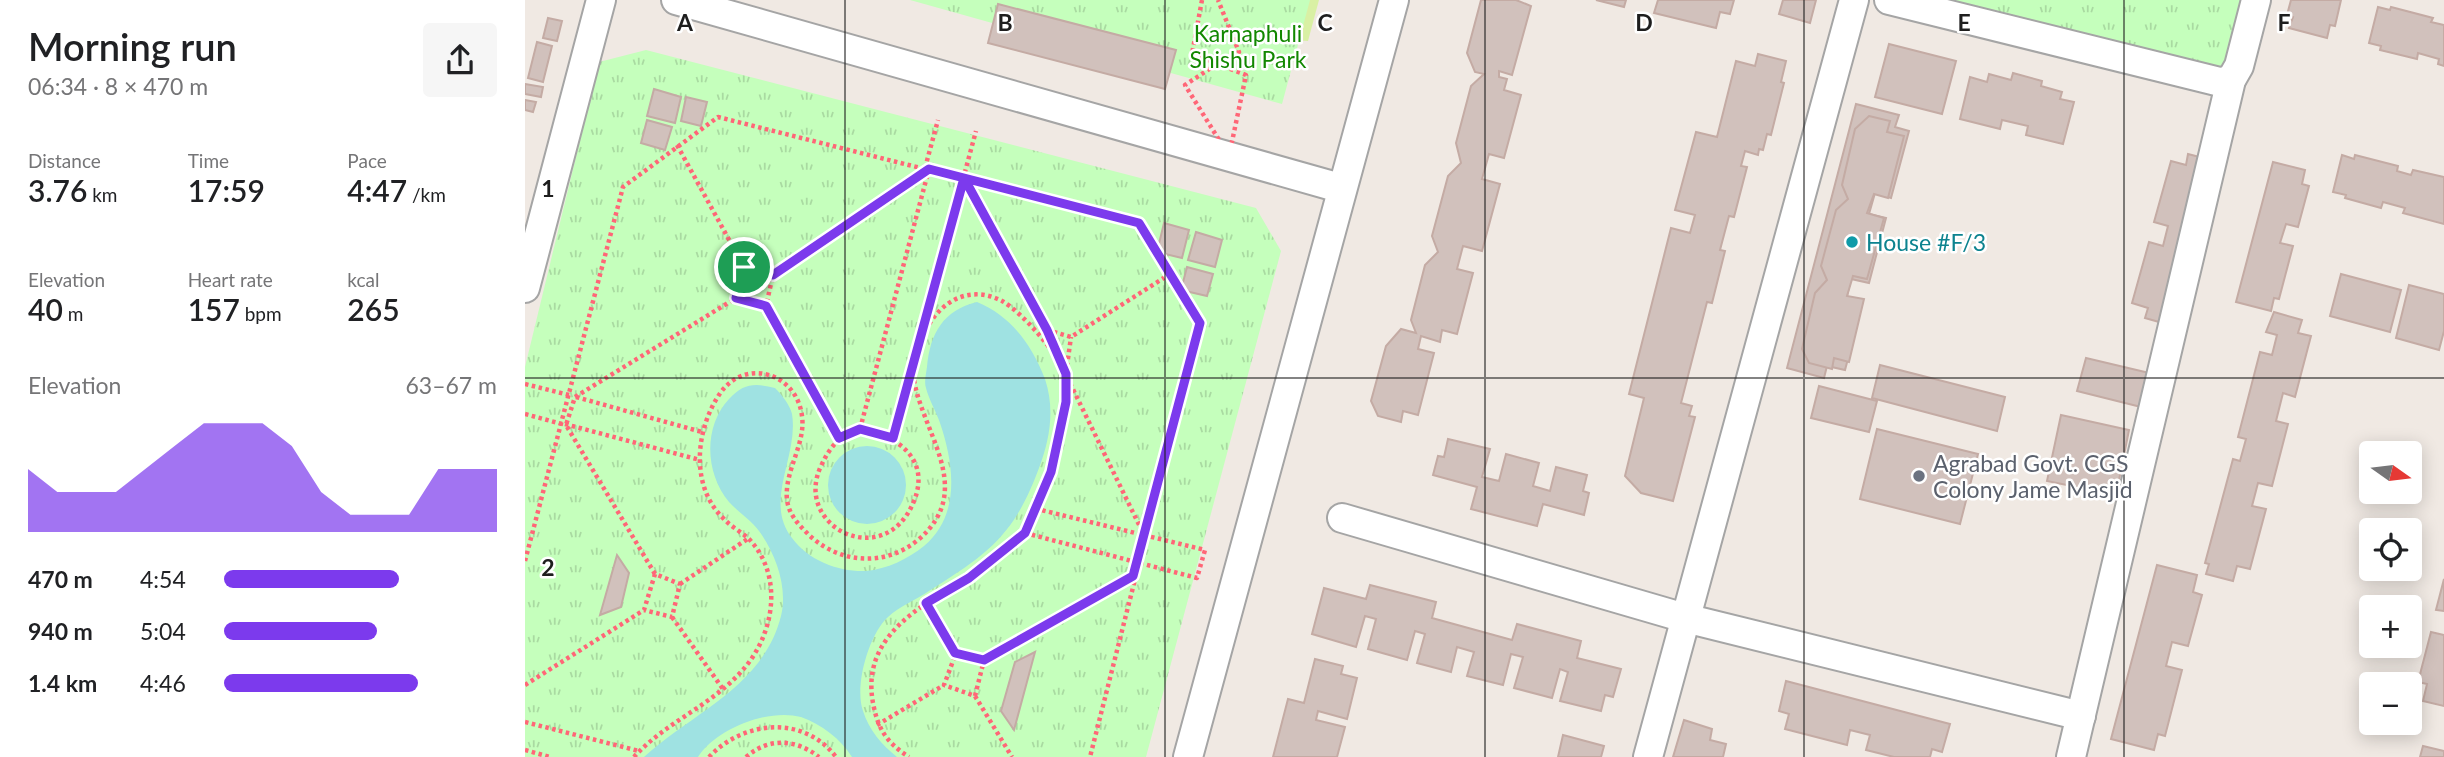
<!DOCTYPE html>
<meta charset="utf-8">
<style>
:root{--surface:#fff;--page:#f6f6f6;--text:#202124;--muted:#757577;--accent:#7c3aed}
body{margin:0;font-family:Lato,sans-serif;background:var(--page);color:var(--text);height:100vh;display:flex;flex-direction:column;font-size:26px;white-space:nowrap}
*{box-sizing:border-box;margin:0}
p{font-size:23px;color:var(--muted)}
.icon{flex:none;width:38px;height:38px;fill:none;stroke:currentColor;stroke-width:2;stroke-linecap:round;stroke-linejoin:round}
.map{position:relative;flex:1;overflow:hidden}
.sheet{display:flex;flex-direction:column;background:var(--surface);width:525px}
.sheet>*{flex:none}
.needle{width:46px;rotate:104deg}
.fabs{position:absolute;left:1834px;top:441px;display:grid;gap:14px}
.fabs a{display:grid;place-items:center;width:63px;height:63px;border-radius:7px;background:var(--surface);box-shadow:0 4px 18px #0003;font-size:35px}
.pin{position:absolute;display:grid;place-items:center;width:60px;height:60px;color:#fff;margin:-30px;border:4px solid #fff;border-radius:50%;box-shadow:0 2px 7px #0007}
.round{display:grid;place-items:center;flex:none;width:74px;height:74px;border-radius:7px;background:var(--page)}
.headline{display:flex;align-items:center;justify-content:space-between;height:119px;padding:0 28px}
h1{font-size:38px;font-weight:600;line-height:52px}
.figures{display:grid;grid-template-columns:repeat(3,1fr);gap:10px;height:119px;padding:7px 28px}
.figures div{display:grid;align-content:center}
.figures b{font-size:30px;font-weight:600}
.figures small{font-size:19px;font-weight:400}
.figures p{font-size:19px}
.chart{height:196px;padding:14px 28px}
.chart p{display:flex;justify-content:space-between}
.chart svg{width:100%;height:126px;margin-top:7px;fill:var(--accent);opacity:.7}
ul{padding:0 28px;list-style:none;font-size:23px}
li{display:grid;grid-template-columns:112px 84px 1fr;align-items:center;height:52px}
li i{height:18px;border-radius:9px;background:var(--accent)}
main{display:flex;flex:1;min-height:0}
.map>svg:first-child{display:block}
</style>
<main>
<section class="sheet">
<div class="headline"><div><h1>Morning run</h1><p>06:34 · 8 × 470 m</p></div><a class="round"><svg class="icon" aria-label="share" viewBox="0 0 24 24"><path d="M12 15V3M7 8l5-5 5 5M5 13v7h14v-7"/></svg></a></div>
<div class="figures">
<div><p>Distance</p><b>3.76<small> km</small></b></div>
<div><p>Time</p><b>17:59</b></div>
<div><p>Pace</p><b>4:47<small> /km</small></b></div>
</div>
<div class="figures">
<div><p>Elevation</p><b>40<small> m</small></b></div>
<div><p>Heart rate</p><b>157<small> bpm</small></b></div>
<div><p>kcal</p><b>265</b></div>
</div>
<div class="chart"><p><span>Elevation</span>63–67 m</p>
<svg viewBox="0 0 160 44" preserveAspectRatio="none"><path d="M0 44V22L10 30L20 30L30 30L40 22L50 14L60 6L70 6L80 6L90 14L100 30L110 38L120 38L130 38L140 22L150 22L160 22V44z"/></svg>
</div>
<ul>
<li><b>470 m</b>4:54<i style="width:64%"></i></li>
<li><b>940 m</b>5:04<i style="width:56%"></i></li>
<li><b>1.4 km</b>4:46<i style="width:71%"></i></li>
</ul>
</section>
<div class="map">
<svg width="1919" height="757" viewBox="0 0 1919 757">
<defs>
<pattern id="park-tufts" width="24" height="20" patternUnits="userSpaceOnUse" patternTransform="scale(1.75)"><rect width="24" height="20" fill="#c5ffbc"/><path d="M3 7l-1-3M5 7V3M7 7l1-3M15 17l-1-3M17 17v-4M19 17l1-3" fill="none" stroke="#a9daa1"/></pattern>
</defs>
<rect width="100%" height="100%" fill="#f0e9e3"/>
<polygon fill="#d9f0a4" points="738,0 794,0 783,41 764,40"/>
<g fill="url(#park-tufts)">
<polygon points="385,0 785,0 757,104"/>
<polygon points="1418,0 1741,0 1722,75"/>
<polygon points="121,50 731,208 756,251 621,757 0,757 0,367 74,62"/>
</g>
<g fill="#9fe2e2">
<path d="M452 302C486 316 507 345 520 379 530 409 525 439 514 468 489 536 463 554 404 591 391 600 375 606 363 617 344 634 329 686 338 711 344 730 357 745 372 757H327C316 739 296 724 276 717 243 708 191 729 173 757H119C168 712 238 687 256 616 263 588 251 554 234 531 226 520 213 512 204 502 180 473 178 427 204 399 219 383 230 383 250 388 257 395 265 405 267 414 274 456 238 501 267 538 284 561 314 572 341 571 362 569 383 559 399 546 436 515 429 464 415 423 411 411 404 400 401 388 399 382 401 374 402 367 405 334 418 310 452 302Z"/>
<circle cx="342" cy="485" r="39"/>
</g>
<g fill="#d1c1bc" stroke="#c4aba4" stroke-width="2">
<polygon points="956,0 991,0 1006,6 987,75 974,71 974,77 982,79 979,90 996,95 979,158 964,154 957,179 975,184 957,251 938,246 932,269 948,273 932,334 917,330 915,342 896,336 893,349 909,353 893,415 878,411 876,422 853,416 846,401 861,346 876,329 891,333 886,320 900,265 913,252 907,236 923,176 936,163 931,143 946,86 959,74 950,72 942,53"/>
<polygon points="1071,0 1101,0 1099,7"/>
<polygon points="1133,0 1209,0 1205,14 1195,12 1191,28 1129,13"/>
<polygon points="1258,0 1291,0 1285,23 1254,14"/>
<polygon points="1766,0 1816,0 1810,26 1805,25 1802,38 1764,28 1768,17 1762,15"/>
<polygon points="473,4 651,50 640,89 463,43"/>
<polygon points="1853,7 1865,10 1866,7 1908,18 1906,22 1919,25 1919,66 1913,64 1914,59 1893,53 1892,59 1855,50 1856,46 1844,43"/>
<polygon points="23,18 37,21 32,41 18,38"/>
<polygon points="12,42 27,46 18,82 3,78"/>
<polygon points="1364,44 1431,61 1417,114 1350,97"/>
<polygon points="1233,54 1261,61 1256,82 1259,83 1246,135 1242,134 1238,150 1234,149 1233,155 1220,151 1216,166 1222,167 1209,217 1204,216 1195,250 1200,251 1187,303 1182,302 1156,403 1167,406 1164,416 1170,417 1148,501 1116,493 1100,476 1119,398 1104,394 1146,228 1165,233 1170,215 1150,210 1171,132 1192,137 1211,61 1230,66"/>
<polygon points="1488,73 1517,81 1516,86 1537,92 1535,99 1549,102 1538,144 1501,135 1503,126 1477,120 1475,129 1435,119 1445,77 1462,82 1464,74 1486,80"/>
<polygon points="0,84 18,87 16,97 0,94"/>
<polygon points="129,89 156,97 150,123 122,116"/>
<polygon points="161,97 182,102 176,126 156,121"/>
<polygon points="0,100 11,102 8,112 0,110"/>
<polygon points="1331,104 1374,115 1370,127 1384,131 1366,198 1350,193 1344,214 1361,218 1344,283 1326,279 1321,300 1337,305 1320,370 1302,366 1299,378 1262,368"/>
<polygon points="1344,116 1365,121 1362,132 1379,136 1363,198 1349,194 1342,213 1359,218 1342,279 1328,276 1322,296 1339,299 1324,362 1309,358 1307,369 1284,363 1277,349 1290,293 1302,280 1296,266 1311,210 1323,199 1317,185 1330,129"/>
<polygon points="122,120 147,127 140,150 116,143"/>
<polygon points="1663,154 1686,160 1641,324 1620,318 1623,308 1607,303 1624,242 1638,246 1643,226 1629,222 1646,161 1661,165"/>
<polygon points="1817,155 1829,159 1830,155 1873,166 1872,171 1886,175 1888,170 1919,177 1919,224 1878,213 1880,208 1858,202 1856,208 1820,198 1821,195 1808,192"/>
<polygon points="1748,162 1780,170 1777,184 1784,186 1773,227 1761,224 1755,243 1768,246 1754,299 1749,298 1746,311 1711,302"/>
<polygon points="639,223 664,230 657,258 632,252"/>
<polygon points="671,232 697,240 690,267 663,260"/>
<polygon points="662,267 688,274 682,296 656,290"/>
<polygon points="1816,274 1876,290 1865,332 1805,316"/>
<polygon points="1884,285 1919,294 1919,331 1914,350 1871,338"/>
<polygon points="1749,312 1777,320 1773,333 1786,336 1770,397 1758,393 1751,421 1763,424 1747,486 1733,483 1727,506 1741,509 1725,569 1712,566 1708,581 1681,574 1684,564 1680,563 1708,459 1715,461 1721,439 1713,437 1735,352 1747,355 1752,335 1741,332"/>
<polygon points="1561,358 1637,376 1628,410 1552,391"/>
<polygon points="1355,365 1480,397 1472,431 1347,398"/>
<polygon points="1294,386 1352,401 1344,432 1286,418"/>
<polygon points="1536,415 1604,430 1591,495 1522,481"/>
<polygon points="1352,429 1453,454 1435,524 1335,499"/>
<polygon points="923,439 965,449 957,477 974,481 981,454 1014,463 1008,486 1025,491 1031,467 1062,475 1058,491 1064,493 1059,515 1018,504 1012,526 946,509 952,487 908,475 913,456 919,457"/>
<polygon points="92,555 104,573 96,607 75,615"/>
<polygon points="1632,565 1672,575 1668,592 1677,595 1663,646 1647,642 1641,666 1657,670 1640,736 1633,734 1629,750 1586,739"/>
<polygon points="1919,579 1919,611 1911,610"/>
<polygon points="845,585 911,602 907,618 987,640 992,624 1056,641 1052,658 1096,669 1088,697 1080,695 1076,711 1035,701 1043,672 1035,669 1027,698 989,688 998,657 986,654 978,685 942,676 949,652 932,647 926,672 892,663 900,634 890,631 882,660 843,649 851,619 840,616 831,647 787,634 799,588 841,599"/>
<polygon points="1906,632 1919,635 1919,706 1898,701 1902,684 1893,682"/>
<polygon points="510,652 489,730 476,711 490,662"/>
<polygon points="790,659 818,666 816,674 832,678 822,719 793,711 791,720 820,727 812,757 748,757 763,699 779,703"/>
<polygon points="1261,681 1425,724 1417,752 1407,749 1405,757 1369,757 1341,750 1345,735 1325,730 1322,745 1260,729 1264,714 1254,711"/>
<polygon points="1159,720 1187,729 1185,740 1201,744 1198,757 1148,757"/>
<polygon points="1038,735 1079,746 1076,757 1033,757"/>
<polygon points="1898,746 1919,751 1919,757 1895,757"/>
</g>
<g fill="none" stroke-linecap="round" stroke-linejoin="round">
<g stroke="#a5a5a5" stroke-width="32">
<g id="minor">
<polyline points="151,0 815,188"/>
<polyline points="1364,0 1695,82 1706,80"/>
<polyline points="0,288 76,0"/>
<polyline points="817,518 1160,618 1556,716"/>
<polyline points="663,757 869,0"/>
<polyline points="1123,757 1329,0"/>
<polyline points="1546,757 1706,80 1714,66 1731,0"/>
</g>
</g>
<g stroke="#f67" stroke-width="4.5" stroke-dasharray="3.5 3.5" stroke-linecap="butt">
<polyline points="677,0 667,54 692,64 714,52 693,0"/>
<polygon points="692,64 721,75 704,156 660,85"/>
<polyline points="152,145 219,267"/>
<polyline points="400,168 413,120"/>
<polyline points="439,179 522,329 537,366"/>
<polyline points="248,275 404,169"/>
<polyline points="241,306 314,438"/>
<polyline points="522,330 546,337 645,274"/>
<polyline points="396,335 451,131"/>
<polyline points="541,373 546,337"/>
<polyline points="542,377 619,535"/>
<polyline points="0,384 44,395"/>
<polyline points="51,397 177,432"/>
<polyline points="0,414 37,424"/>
<polyline points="40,424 175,460"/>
<path d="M335 429C372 435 406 459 389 501 360 574 265 526 297 464 306 445 315 436 335 429Z"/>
<polyline points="335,429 404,169"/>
<polyline points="368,438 386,371"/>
<polyline points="500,533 672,578 680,550 512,509"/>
<polyline points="0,561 98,187 193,117 614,223 675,323 565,757"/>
<polyline points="130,574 41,425 50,397 211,298 241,306 248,275 219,267 211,298"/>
<polyline points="155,584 224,538"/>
<polyline points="401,603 431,653"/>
<polyline points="147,617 198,689"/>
<polyline points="459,660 608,576"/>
<polyline points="0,685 119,610 130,574 155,584 147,617 119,610"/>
<polyline points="450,696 459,660 431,653 419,685 450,696 487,757"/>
<polyline points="0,722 114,751"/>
<polyline points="352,725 419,685"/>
<polyline points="0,750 25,757"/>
<path d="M109 757C143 719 197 702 227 658 251 622 255 573 225 540 217 532 206 527 198 518 164 485 171 427 196 392 222 357 272 374 277 416 281 444 259 471 262 500 264 515 274 525 284 535 315 564 360 567 393 540 454 488 393 430 388 372 388 364 392 355 394 347 405 309 438 281 477 301 497 312 537 357 541 379 546 411 520 510 499 535 451 590 331 610 348 703 353 729 361 742 384 757"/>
<path d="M184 757C219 720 279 715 311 757"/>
<path d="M221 757C244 737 271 739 294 757"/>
</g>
<use href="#minor" stroke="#fff" stroke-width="28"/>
</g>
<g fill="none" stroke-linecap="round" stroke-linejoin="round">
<g stroke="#fff" stroke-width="14">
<polyline id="route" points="219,267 248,275 404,169 439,178 522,330 541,374 541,402 526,472 500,533 444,578 401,603 430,653 459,660 608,576 675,323 614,223 439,178 368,438 335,429 314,438 241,306 211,298 219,267"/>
</g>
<use href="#route" stroke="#7c3aed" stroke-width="9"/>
</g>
<path fill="none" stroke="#1e1e1e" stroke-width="2" stroke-opacity="0.55" d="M320 0V757M640 0V757M960 0V757M1279 0V757M1599 0V757M0 378H1919"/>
<circle fill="#0f9aa8" stroke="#fff" stroke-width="2.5" cx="1327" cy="242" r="7"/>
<circle fill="#6b7280" stroke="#fff" stroke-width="2.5" cx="1394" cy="476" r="7"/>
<g text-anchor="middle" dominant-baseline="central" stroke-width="5" stroke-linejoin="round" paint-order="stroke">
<g font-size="23" fill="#128800" stroke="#fff">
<text x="723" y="33">Karnaphuli<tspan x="723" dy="26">Shishu Park</tspan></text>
</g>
<g font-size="23" fill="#0d838f" stroke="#fff" text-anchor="start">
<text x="1341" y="242">House #F/3</text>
</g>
<g font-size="23" fill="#5b616d" stroke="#fff" text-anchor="start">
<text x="1408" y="463">Agrabad Govt. CGS<tspan x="1408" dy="26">Colony Jame Masjid</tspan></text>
</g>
</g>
<g font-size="23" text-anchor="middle" font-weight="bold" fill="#1e1e1e" stroke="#fff" stroke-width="5" stroke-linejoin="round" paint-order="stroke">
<text x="160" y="31">A</text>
<text x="480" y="31">B</text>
<text x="800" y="31">C</text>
<text x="1119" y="31">D</text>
<text x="1439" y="31">E</text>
<text x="1759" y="31">F</text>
<text x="23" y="197">1</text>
<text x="23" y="576">2</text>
</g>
</svg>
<div class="fabs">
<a><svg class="needle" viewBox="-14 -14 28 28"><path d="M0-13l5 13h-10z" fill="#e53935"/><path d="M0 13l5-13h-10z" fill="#757577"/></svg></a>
<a><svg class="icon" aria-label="locate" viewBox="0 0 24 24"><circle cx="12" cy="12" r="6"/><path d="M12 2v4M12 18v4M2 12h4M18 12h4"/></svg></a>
<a>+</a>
<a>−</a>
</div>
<div class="pin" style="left:219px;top:267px;background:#1e9e55"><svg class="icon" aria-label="arrive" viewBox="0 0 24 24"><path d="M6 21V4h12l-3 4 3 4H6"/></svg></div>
</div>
</main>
